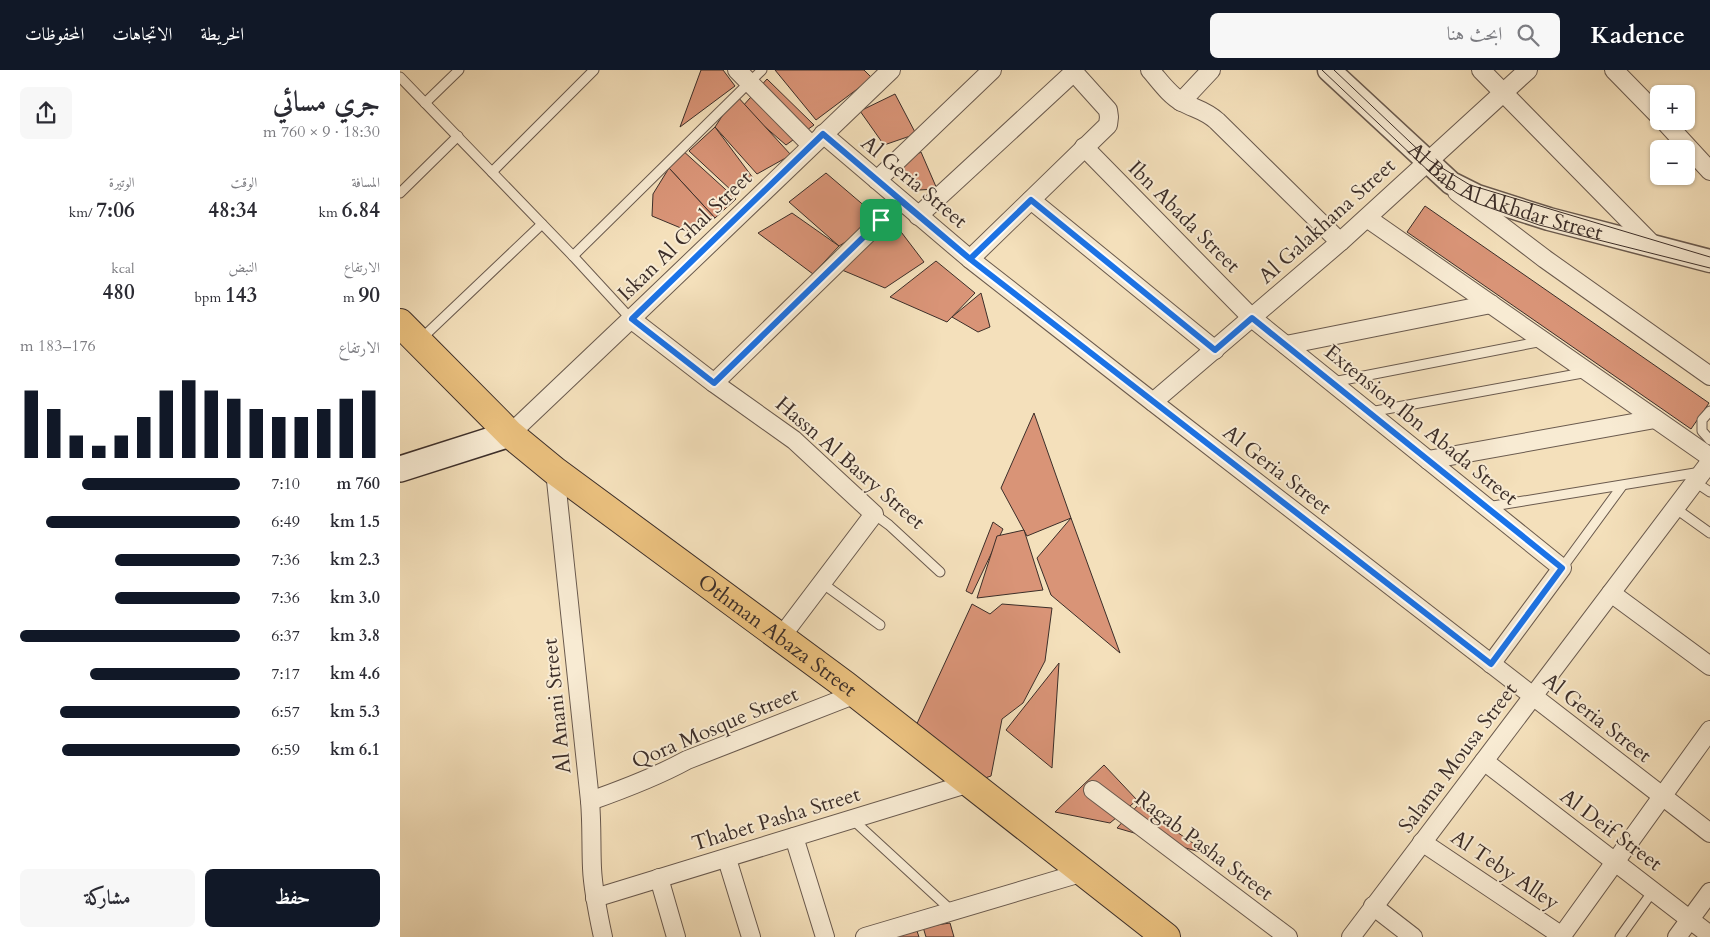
<!DOCTYPE html>
<html lang="ar">
<meta charset="utf-8">
<style>
:root{--surface:#fff;--page:#f7f7f7;--text:#2b2b33;--muted:#7c7c81;--accent:#111827}
body{margin:0;font-family:Cardo,Amiri,serif;background:var(--page);color:var(--text);direction:rtl;height:100vh;display:flex;flex-direction:column;font-size:19px;white-space:nowrap}
*{box-sizing:border-box;margin:0}
p{font-size:16px;color:var(--muted)}
.icon{flex:none;width:28px;height:28px;fill:none;stroke:currentColor;stroke-width:2;stroke-linecap:round;stroke-linejoin:round}
.map{position:relative;flex:1;overflow:hidden;direction:ltr}
.side{display:flex;flex-direction:column;background:var(--surface);width:400px}
.side>*{flex:none}
.tools{position:absolute;left:1250px;top:15px;display:grid;gap:10px}
.tools a{display:grid;place-items:center;width:45px;height:45px;border-radius:8px;background:var(--surface);box-shadow:0 1px 4px #0004;font-size:25px}
.pin{position:absolute;display:grid;place-items:center;width:42px;height:42px;color:#fff;margin:-21px;border-radius:10px;box-shadow:0 2px 8px #0006}
.round{display:grid;place-items:center;flex:none;width:52px;height:52px;border-radius:8px;background:var(--page)}
.overview{display:flex;align-items:center;justify-content:space-between;height:85px;padding:0 20px}
h1{font-size:28px;font-weight:800;line-height:38px}
.figures{display:grid;grid-template-columns:repeat(3,1fr);gap:8px;height:85px;padding:5px 20px}
.figures div{display:grid;align-content:center}
.figures b{font-size:21px;font-weight:800}
.figures small{font-size:14px;font-weight:400}
.figures p{font-size:14px}
.chart{height:140px;padding:10px 20px}
.chart p{display:flex;justify-content:space-between}
.chart svg{width:100%;height:90px;margin-top:5px;stroke:var(--accent);stroke-width:6}
.primary-button{display:flex;gap:10px;margin-top:auto;padding:10px 20px}
.primary-button a{flex:1;height:58px;border-radius:8px;background:var(--accent);color:#fff;font-size:20px;font-weight:800;line-height:58px;text-align:center}
.primary-button a+a{background:var(--page);color:var(--text)}
ul{padding:0 20px;list-style:none;font-size:16px}
li{display:grid;grid-template-columns:80px 60px 1fr;align-items:center;height:38px}
li i{height:12px;border-radius:6px;background:var(--accent)}
header{display:flex;align-items:center;gap:30px;box-sizing:border-box;height:70px;padding:0 25px;background:var(--accent);color:#fff}
header strong{font-size:24px}
nav{display:flex;gap:28px;margin-inline-start:auto;font-size:18px}
.search{width:350px;height:45px;background:var(--page);display:flex;align-items:center;gap:12px;box-sizing:border-box;padding:0 18px;border-radius:8px;color:var(--muted);font-size:19px}
main{display:flex;flex:1;min-height:0}
.map>svg:first-child{display:block}
</style>
<header>
<strong>Kadence</strong>
<div class="search"><svg class="icon" aria-label="search" viewBox="0 0 24 24"><circle cx="10" cy="10" r="6"/><path d="M15 15l6 6"/></svg>ابحث هنا</div>
<nav><a>الخريطة</a><a>الاتجاهات</a><a>المحفوظات</a></nav>
</header>
<main>
<div class="map">
<svg width="1310" height="867" viewBox="0 0 1310 867">
<rect width="100%" height="100%" fill="#f4e0bb"/>
<filter id="stains"><feTurbulence type="fractalNoise" baseFrequency=".004" numOctaves="4"/><feColorMatrix values="0 0 0 0 .2 0 0 0 0 .09 0 0 0 0 .02 0 0 0 .5 -.17"/></filter>
<radialGradient id="worn" r=".72"><stop offset=".6" stop-color="#630" stop-opacity="0"/><stop offset="1" stop-color="#630" stop-opacity=".3"/></radialGradient>
<g fill="#d99477" stroke="#3c2e29">
<polygon points="301,0 323,0 335,16 280,57"/>
<polygon points="375,0 464,0 472,8 416,50"/>
<polygon points="367,9 414,55 386,75 342,37"/>
<polygon points="495,24 516,64 484,75 460,41"/>
<polygon points="336,25 391,85 357,104 315,57"/>
<polygon points="315,57 353,108 332,121 289,81"/>
<polygon points="281,79 336,129 315,148 269,98"/>
<polygon points="521,82 537,119 519,120 500,94"/>
<polygon points="269,98 315,148 288,161 252,146 253,124"/>
<polygon points="426,103 481,150 439,176 389,132"/>
<polygon points="1025,136 1309,333 1291,359 1007,162"/>
<polygon points="392,143 439,176 413,204 358,163"/>
<polygon points="492,150 524,192 485,218 442,200"/>
<polygon points="536,191 575,223 547,252 490,227"/>
<polygon points="581,223 590,257 578,262 552,247"/>
<polygon points="634,343 671,448 627,466 601,418"/>
<polygon points="671,448 720,583 651,525 637,488"/>
<polygon points="593,452 603,459 572,524 566,521"/>
<polygon points="624,460 643,520 577,528 597,466"/>
<polygon points="572,534 590,544 602,534 652,538 645,591 623,633 602,649 591,706 570,713 514,660"/>
<polygon points="659,593 652,698 606,660"/>
<polygon points="704,695 737,730 710,753 655,742"/>
<polygon points="738,735 810,785 717,758"/>
<polygon points="550,853 554,867 526,867 523,857"/>
<polygon points="516,858 519,867 491,867"/>
</g>
<g fill="none" stroke-linecap="round" stroke-linejoin="round">
<g stroke="#6a5a4e" stroke-width="11">
<g id="service">
<polyline points="0,7 173,186 231,249"/>
<polyline points="25,33 59,0"/>
<polyline points="92,102 194,0"/>
<polyline points="0,123 58,66"/>
<polyline points="173,186 362,0"/>
<polyline points="21,269 142,154"/>
<polyline points="933,312 1143,271"/>
<polyline points="1310,341 1302,350 1302,361 1310,370"/>
<polyline points="970,342 1188,302"/>
<polyline points="1295,412 1310,422"/>
<polyline points="1087,437 1301,402"/>
<polyline points="1275,438 1310,463"/>
<polyline points="474,444 489,455 540,502"/>
<polyline points="1162,498 1222,416"/>
<polyline points="422,513 480,555"/>
<polyline points="452,749 552,841"/>
<polyline points="1220,867 1253,821"/>
</g>
</g>
<g stroke="#6a5a4e" stroke-width="20">
<g id="minor">
<polyline points="337,0 411,75"/>
<path d="M750 0C759 10 769 25 782 32 795 39 805 40 817 51L940 172"/>
<polyline points="1081,0 1255,177"/>
<polyline points="1214,0 1259,46"/>
<polyline points="781,32 811,0"/>
<polyline points="1264,51 1310,101"/>
<polyline points="423,64 570,189 753,332 1310,763"/>
<polyline points="684,77 852,248 1162,498 1091,594"/>
<polyline points="477,110 592,0"/>
<polyline points="1057,122 1145,189 1310,306"/>
<polyline points="631,130 815,280"/>
<polyline points="518,146 674,2"/>
<polyline points="967,148 1310,387"/>
<polyline points="570,189 708,55 709,47 708,40 672,0"/>
<polyline points="231,249 314,313 394,370 474,444 381,567"/>
<polyline points="886,275 1091,234"/>
<polyline points="314,313 501,131"/>
<polyline points="753,332 940,172 1128,0"/>
<polyline points="110,364 231,249 491,0"/>
<polyline points="1028,390 1255,349"/>
<path d="M155 401 190 731C192 754 191 776 192 798 193 821 198 844 203 867"/>
<polyline points="1211,523 1310,596"/>
<polyline points="1084,691 1310,865"/>
<polyline points="693,720 888,867"/>
<path d="M190 731C224 719 256 707 287 690L456 624"/>
<polyline points="394,767 425,867"/>
<polyline points="1022,772 1162,866"/>
<polyline points="327,789 351,867"/>
<polyline points="259,808 276,867"/>
<polyline points="195,828 570,713"/>
<polyline points="973,836 1013,867"/>
<polyline points="465,867 684,802"/>
<polyline points="951,867 1310,392"/>
<polyline points="1161,867 1310,660"/>
<polyline points="1277,867 1310,822"/>
</g>
</g>
<g stroke="#6a5a4e" stroke-width="25">
<g id="tertiary">
<path id="s1" d="M929 0 1051 113 1077 126 1149 149 1310 191"/>
</g>
</g>
<g stroke="#3c2e29" stroke-width="28">
<polyline id="secondary" points="0,399 110,364"/>
</g>
<g stroke="#3c2e29" stroke-width="30">
<g id="primary">
<path id="s2" d="M0 253 110 364 155 401 445 615 766 867"/>
</g>
</g>
<use href="#service" stroke="#f8ebd3" stroke-width="9"/>
<use href="#minor" stroke="#f8ebd3" stroke-width="18"/>
<use href="#tertiary" stroke="#f8ebd3" stroke-width="22"/>
<use href="#secondary" stroke="#f8ebd3" stroke-width="25"/>
<use href="#primary" stroke="#eac07e" stroke-width="28"/>
<g stroke="#3c2e29" stroke-width="1">
<polyline points="922,0 1035,107 1057,123 1079,134 1139,155 1310,198"/>
<polyline points="934,0 1029,90 1070,115 1310,187"/>
</g>
</g>
<g fill="none" stroke-linecap="round" stroke-linejoin="round">
<g stroke="#fff" stroke-width="10">
<polyline id="route" points="481,150 314,313 232,249 423,64 570,189 1091,594 1162,498 852,248 815,280 631,130 570,189 501,131 481,150"/>
</g>
<use href="#route" stroke="#1a73e8" stroke-width="6"/>
</g>
<g text-anchor="middle" dominant-baseline="central" stroke-width="4" stroke-linejoin="round" paint-order="stroke">
<g font-size="21" fill="#3c2e29" stroke="#f8ebd3">
<text transform="translate(514 112) rotate(40)">Al Geria Street</text>
<text stroke="none"><textPath href="#s1" startOffset="219">Al Bab Al Akhdar Street</textPath></text>
<text transform="translate(784 147) rotate(45)">Ibn Abada Street</text>
<text transform="translate(927 151) rotate(-42)">Al Galakhana Street</text>
<text transform="translate(285 166) rotate(-44)">Iskan Al Ghal Street</text>
<text transform="translate(1021 355) rotate(39)">Extension Ibn Abada Street</text>
<text transform="translate(450 393) rotate(41)">Hassn Al Basry Street</text>
<text transform="translate(877 400) rotate(38)">Al Geria Street</text>
<text stroke="none"><textPath href="#s2" startOffset="491">Othman Abaza Street</textPath></text>
<text transform="translate(157 636) rotate(-96)">Al Anani Street</text>
<text transform="translate(1197 648) rotate(38)">Al Geria Street</text>
<text transform="translate(315 658) rotate(-23)">Qora Mosque Street</text>
<text transform="translate(1058 688) rotate(-53)">Salama Mousa Street</text>
<text transform="translate(376 749) rotate(-17)">Thabet Pasha Street</text>
<text transform="translate(1211 760) rotate(37)">Al Deif Street</text>
<text transform="translate(804 776) rotate(37)">Ragab Pasha Street</text>
<text transform="translate(1105 800) rotate(34)">Al Teby Alley</text>
</g>
</g>
<rect width="100%" height="100%" filter="url(#stains)"/>
<rect width="100%" height="100%" fill="url(#worn)"/>
</svg>
<div class="tools">
<a>+</a>
<a>−</a>
</div>
<div class="pin" style="left:481px;top:150px;background:#1e9e55"><svg class="icon" aria-label="arrive" viewBox="0 0 24 24"><path d="M6 21V4h12l-3 4 3 4H6"/></svg></div>
</div>
<section class="side">
<div class="overview"><div><h1>جري مسائي</h1><p>18:30 · 9 × 760 m</p></div><a class="round"><svg class="icon" aria-label="share" viewBox="0 0 24 24"><path d="M12 15V3M7 8l5-5 5 5M5 13v7h14v-7"/></svg></a></div>
<div class="figures">
<div><p>المسافة</p><b>6.84<small> km</small></b></div>
<div><p>الوقت</p><b>48:34</b></div>
<div><p>الوتيرة</p><b>7:06<small> /km</small></b></div>
</div>
<div class="figures">
<div><p>الارتفاع</p><b>90<small> m</small></b></div>
<div><p>النبض</p><b>143<small> bpm</small></b></div>
<div><p>kcal</p><b>480</b></div>
</div>
<div class="chart"><p><span>الارتفاع</span>176–183 m</p>
<svg viewBox="0 0 160 44" preserveAspectRatio="none"><path d="M5 44V11M15 44V20M25 44V33M35 44V38M45 44V33M55 44V24M65 44V11M75 44V6M85 44V11M95 44V15M105 44V20M115 44V24M125 44V24M135 44V20M145 44V15M155 44V11"/></svg>
</div>
<ul>
<li><b>760 m</b>7:10<i style="width:72%"></i></li>
<li><b>1.5 km</b>6:49<i style="width:88%"></i></li>
<li><b>2.3 km</b>7:36<i style="width:57%"></i></li>
<li><b>3.0 km</b>7:36<i style="width:57%"></i></li>
<li><b>3.8 km</b>6:37<i style="width:100%"></i></li>
<li><b>4.6 km</b>7:17<i style="width:68%"></i></li>
<li><b>5.3 km</b>6:57<i style="width:82%"></i></li>
<li><b>6.1 km</b>6:59<i style="width:81%"></i></li>
</ul>
<div class="primary-button"><a>حفظ</a><a>مشاركة</a></div>
</section>
</main>
